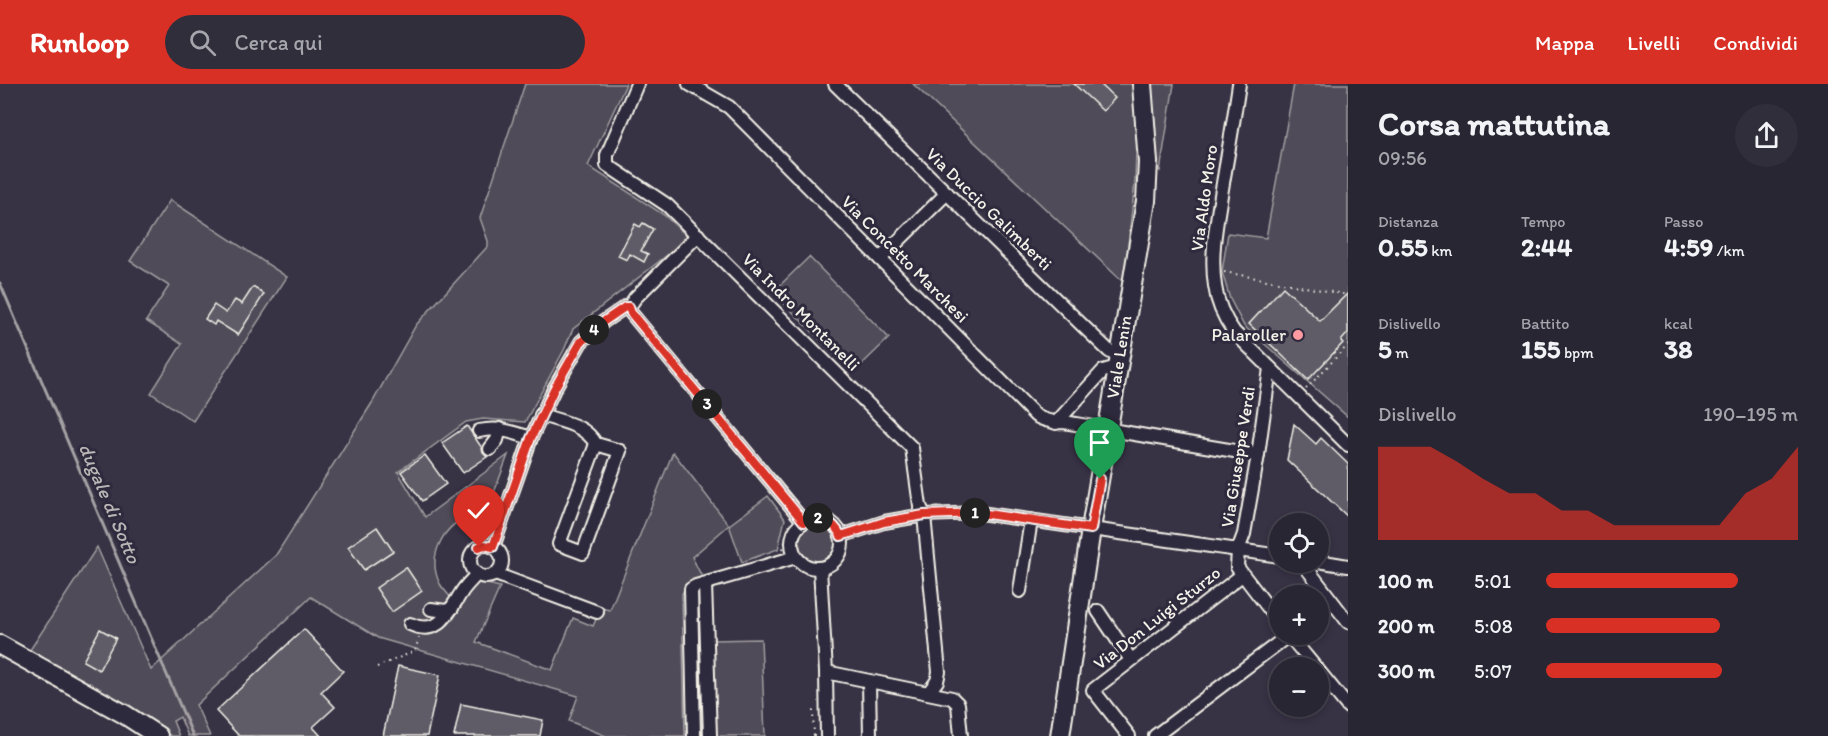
<!DOCTYPE html>
<html lang="it">
<meta charset="utf-8">
<style>
:root{--surface:#292633;--page:#312e3b;--text:#f1f3f6;--muted:#a5a5ac;--line:#45434e;--accent:#d93025}
body{margin:0;font-family:Itim,sans-serif;background:var(--page);color:var(--text);height:100vh;display:flex;flex-direction:column;font-size:22px;white-space:nowrap}
*{box-sizing:border-box;margin:0}
p{font-size:20px;color:var(--muted)}
.icon{flex:none;width:33px;height:33px;fill:none;stroke:currentColor;stroke-width:2;stroke-linecap:round;stroke-linejoin:round}
.map{position:relative;flex:1;overflow:hidden}
.drawer{display:flex;flex-direction:column;background:var(--surface);width:480px}
.drawer>*{flex:none}
.tools{position:absolute;left:1269px;top:429px;display:grid;gap:12px}
.tools a{display:grid;place-items:center;width:60px;height:60px;border-radius:50%;background:var(--surface);box-shadow:0 3px 9px #0003,0 0 0 2px var(--line);font-size:30px}
.pin{position:absolute;display:grid;place-items:center;width:51px;height:51px;color:#fff;margin:-62px -26px;border-radius:50% 50% 50% 0;rotate:-45deg;box-shadow:0 0 6px #0007}
.pin .icon{rotate:45deg}
.km{position:absolute;width:30px;height:30px;margin:-15px;border-radius:50%;background:#222;color:#fff;font-size:16px;line-height:30px;text-align:center}
.round{display:grid;place-items:center;flex:none;width:63px;height:63px;border-radius:32px;background:var(--page)}
.head{display:flex;align-items:center;justify-content:space-between;height:102px;padding:0 30px}
h1{font-size:33px;font-weight:800;line-height:45px}
.figures{display:grid;grid-template-columns:repeat(3,1fr);gap:9px;height:102px;padding:6px 30px}
.figures div{display:grid;align-content:center}
.figures b{font-size:26px;font-weight:800}
.figures small{font-size:16px;font-weight:400}
.figures p{font-size:16px}
.chart{height:168px;padding:12px 30px}
.chart p{display:flex;justify-content:space-between}
.chart svg{width:100%;height:108px;margin-top:6px;fill:var(--accent);opacity:.7}
ul{padding:0 30px;list-style:none;font-size:20px}
li{display:grid;grid-template-columns:96px 72px 1fr;align-items:center;height:45px}
li i{height:15px;border-radius:8px;background:var(--accent)}
header{display:flex;align-items:center;gap:36px;box-sizing:border-box;height:84px;padding:0 30px;background:var(--accent);color:#fff}
header strong{font-size:28px}
nav{display:flex;gap:33px;margin-inline-start:auto;font-size:21px}
.search{width:420px;height:54px;background:var(--page);display:flex;align-items:center;gap:15px;box-sizing:border-box;padding:0 21px;border-radius:33px;color:var(--muted);font-size:22px}
main{display:flex;flex:1;min-height:0}
.map>svg:first-child{display:block}
</style>
<header>
<strong>Runloop</strong>
<div class="search"><svg class="icon" aria-label="search" viewBox="0 0 24 24"><circle cx="10" cy="10" r="6"/><path d="M15 15l6 6"/></svg>Cerca qui</div>
<nav><a>Mappa</a><a>Livelli</a><a>Condividi</a></nav>
</header>
<main>
<div class="map">
<svg width="1348" height="652" viewBox="0 0 1348 652">
<rect width="100%" height="100%" fill="#373244"/>
<filter id="ink" filterUnits="userSpaceOnUse"><feTurbulence type="fractalNoise" baseFrequency=".0167" numOctaves="2"/><feDisplacementMap in="SourceGraphic" scale="12" xChannelSelector="R" yChannelSelector="G"/><feConvolveMatrix kernelMatrix="1 2 1 2 8 2 1 2 1" color-interpolation-filters="sRGB"/></filter>
<g filter="url(#ink)">
<g fill="#504b59" stroke="#a29ea0" stroke-width="1.5">
<path d="M525 0H626L588 82 664 131 689 154 573 245 564 266 525 338 483 335 466 338 398 388 425 433 508 371 488 425C481 428 473 430 466 433 441 445 427 474 440 500 443 505 448 510 452 515L468 492 480 498 500 503 476 558 552 586 573 534 593 542 601 524 610 526 673 368 729 441 768 412 785 435 778 465 742 478 729 441 692 473 702 493 686 501 682 510 685 652H606L569 637 578 612 378 554 311 513 196 621 210 652H188L180 633 173 637 179 652H171L28 569 97 463 151 586 276 471 372 319 416 241 488 162V157L480 134Z"/>
<polygon points="913,0 1174,0 1160,87 1136,68 1135,97 1124,199"/>
<polygon points="1294,0 1348,0 1348,333 1244,242 1230,215 1222,188 1228,149 1266,154"/>
<polygon points="170,116 287,193 193,337 151,309 182,260 146,237 169,202 130,177"/>
<polygon points="809,173 889,254 853,289 773,208"/>
<circle cx="817" cy="458" r="21"/>
<polygon points="761,555 765,652 713,652 711,556"/>
</g>
<g fill="none" stroke-linecap="round" stroke-linejoin="round">
<polyline stroke="#a6a2a4" stroke-width="3" points="0,199 193,652"/>
</g>
<g fill="#5f5c67" stroke="#f4f1e8" stroke-width="1.5">
<polygon points="1074,0 1100,0 1115,14 1103,27"/>
<polygon points="643,139 653,145 641,167 648,170 644,178 630,170 627,176 618,172 635,140 640,143"/>
<polygon points="253,203 264,210 238,251 216,237 214,241 205,235 214,221 226,229 235,216 242,220"/>
<polygon points="1283,203 1320,237 1348,209 1348,249 1341,257 1343,259 1308,296 1249,240"/>
<polygon points="1294,340 1316,360 1321,354 1348,380 1348,433 1287,376"/>
<polygon points="467,342 482,364 483,369 487,373 463,389 442,359"/>
<polygon points="425,371 446,400 422,417 401,388"/>
<polygon points="377,443 393,467 364,486 348,463"/>
<polygon points="406,483 422,507 392,528 376,504"/>
<polygon points="100,545 116,554 99,586 83,577"/>
<polygon points="304,545 343,587 321,608 335,623 313,643 321,652 239,652 216,627"/>
<polygon points="398,582 440,591 427,652 383,652"/>
<polygon points="461,620 543,636 540,652 454,652"/>
</g>
<g fill="none" stroke-linecap="round" stroke-linejoin="round">
<g stroke="#f4f1e8" stroke-width="16">
<g id="street">
<polyline points="637,0 607,71 607,81 667,121 912,364 920,422 924,431 939,588 937,597 929,608"/>
<path d="M689 0 729 23 1036 332C1045 337 1054 339 1064 338L1258 371"/>
<polyline points="835,0 1083,242 1109,267 1119,273"/>
<path d="M1239 0C1234 35 1228 70 1222 105 1217 137 1210 169 1215 202 1217 219 1224 234 1234 248L1348 361"/>
<polyline points="880,175 947,109"/>
<polyline points="629,223 631,229 804,438"/>
<polyline points="1270,284 1258,371 1244,450 1238,466 1237,483 1280,539"/>
<path d="M541 331C562 338 584 340 596 360L620 367 583 469 559 460 596 360"/>
<polyline points="1056,339 1103,287 1117,283"/>
<path d="M479 347C500 343 511 348 531 354"/>
<polyline points="490,365 497,356 500,345"/>
<circle cx="817" cy="459" r="25"/>
<polyline points="841,452 884,438 924,431 980,429 1280,472"/>
<circle cx="486" cy="477" r="16"/>
<polyline points="493,463 531,354 554,305 581,258 603,238 625,223 629,223 635,214 698,151"/>
<polyline points="1318,477 1348,482"/>
<polyline points="1302,478 1348,538"/>
<polyline points="820,484 826,588 827,652"/>
<polyline points="495,490 597,528"/>
<polyline points="705,500 710,652"/>
<polyline points="1020,507 1031,436"/>
<polyline points="431,525 446,527 452,524"/>
<polyline points="1098,527 1131,576"/>
<path d="M410 540C439 553 448 529 461 509 465 502 472 496 477 490"/>
<polyline points="1288,550 1316,584"/>
<polyline points="1318,586 1348,623"/>
<polyline points="826,588 952,614 958,620 961,652"/>
<polyline points="869,598 870,652"/>
<polyline points="694,652 691,505 696,502 796,473"/>
<polyline points="1129,652 1093,606 1242,491"/>
<polyline points="1155,652 1289,551"/>
</g>
</g>
<g stroke="#f4f1e8" stroke-width="22">
<g id="secondary">
<polyline points="0,561 124,630 158,652"/>
<polyline points="1060,652 1091,445 1146,117 1148,78 1142,0"/>
</g>
</g>
<g stroke="#f4f1e8" stroke-width="2" stroke-dasharray="1.5 4.5" stroke-linecap="butt">
<polyline points="1224,188 1348,211"/>
<polyline points="1306,305 1348,261"/>
<polyline points="783,465 790,439"/>
<polyline points="795,484 809,491"/>
<polyline points="377,583 415,567 419,554"/>
<polyline points="814,652 813,627 815,623"/>
</g>
<use href="#street" stroke="#2f2a3d" stroke-width="12"/>
<use href="#secondary" stroke="#2f2a3d" stroke-width="18"/>
</g>
</g>
<g fill="none" stroke-linecap="round" stroke-linejoin="round" filter="url(#ink)">
<g stroke="#fff" stroke-width="12">
<path id="route" d="M479 463 484 461 493 463 531 354 554 305 581 258 603 238 625 223H629L631 229 804 438C820 431 833 436 841 452L884 438 924 431 980 429 1091 445 1100 395"/>
</g>
<use href="#route" stroke="#d93025" stroke-width="8"/>
</g>
<circle fill="#ff9aa2" stroke="#2f2a3d" stroke-width="2" cx="1298" cy="251" r="6"/>
<g text-anchor="middle" dominant-baseline="central" stroke-width="6" stroke-linejoin="round" paint-order="stroke">
<g font-size="18" fill="#f4f1e8" stroke="#2f2a3d">
<text transform="translate(1204 114) rotate(-82)">Via Aldo Moro</text>
<text transform="translate(989 125) rotate(44)">Via Duccio Galimberti</text>
<text transform="translate(905 175) rotate(45)">Via Concetto Marchesi</text>
<text transform="translate(801 228) rotate(45)">Via Indro Montanelli</text>
<text transform="translate(1119 273) rotate(-81)">Viale Lenin</text>
<text transform="translate(1238 373) rotate(-81)">Via Giuseppe Verdi</text>
<text transform="translate(1157 534) rotate(-38)">Via Don Luigi Sturzo</text>
</g>
<g font-size="18" fill="#f4f1e8" stroke="#2f2a3d" text-anchor="end">
<text x="1286" y="251">Palaroller</text>
</g>
<g font-size="20" font-style="italic" fill="#bab6b5" stroke="#2f2a3d">
<text transform="translate(110 419) rotate(67)">dugale di Sotto</text>
</g>
</g>
</svg>
<div class="tools">
<a><svg class="icon" aria-label="locate" viewBox="0 0 24 24"><circle cx="12" cy="12" r="6"/><path d="M12 2v4M12 18v4M2 12h4M18 12h4"/></svg></a>
<a>+</a>
<a>−</a>
</div>
<div class="pin" style="left:1100px;top:395px;background:#1e9e55"><svg class="icon" aria-label="arrive" viewBox="0 0 24 24"><path d="M6 21V4h12l-3 4 3 4H6"/></svg></div>
<div class="pin" style="left:479px;top:463px;background:#d93025"><svg class="icon" aria-label="check" viewBox="0 0 24 24"><path d="M5 12l5 5 9-10"/></svg></div>
<b class="km" style="left:975px;top:429px">1</b>
<b class="km" style="left:818px;top:434px">2</b>
<b class="km" style="left:707px;top:320px">3</b>
<b class="km" style="left:594px;top:246px">4</b>
</div>
<section class="drawer">
<div class="head"><div><h1>Corsa mattutina</h1><p>09:56</p></div><a class="round"><svg class="icon" aria-label="share" viewBox="0 0 24 24"><path d="M12 15V3M7 8l5-5 5 5M5 13v7h14v-7"/></svg></a></div>
<div class="figures">
<div><p>Distanza</p><b>0.55<small> km</small></b></div>
<div><p>Tempo</p><b>2:44</b></div>
<div><p>Passo</p><b>4:59<small> /km</small></b></div>
</div>
<div class="figures">
<div><p>Dislivello</p><b>5<small> m</small></b></div>
<div><p>Battito</p><b>155<small> bpm</small></b></div>
<div><p>kcal</p><b>38</b></div>
</div>
<div class="chart"><p><span>Dislivello</span>190–195 m</p>
<svg viewBox="0 0 160 44" preserveAspectRatio="none"><path d="M0 44V6L10 6L20 6L30 12L40 19L50 25L60 25L70 32L80 32L90 38L100 38L110 38L120 38L130 38L140 25L150 19L160 6V44z"/></svg>
</div>
<ul>
<li><b>100 m</b>5:01<i style="width:76%"></i></li>
<li><b>200 m</b>5:08<i style="width:69%"></i></li>
<li><b>300 m</b>5:07<i style="width:70%"></i></li>
</ul>
</section>
</main>
